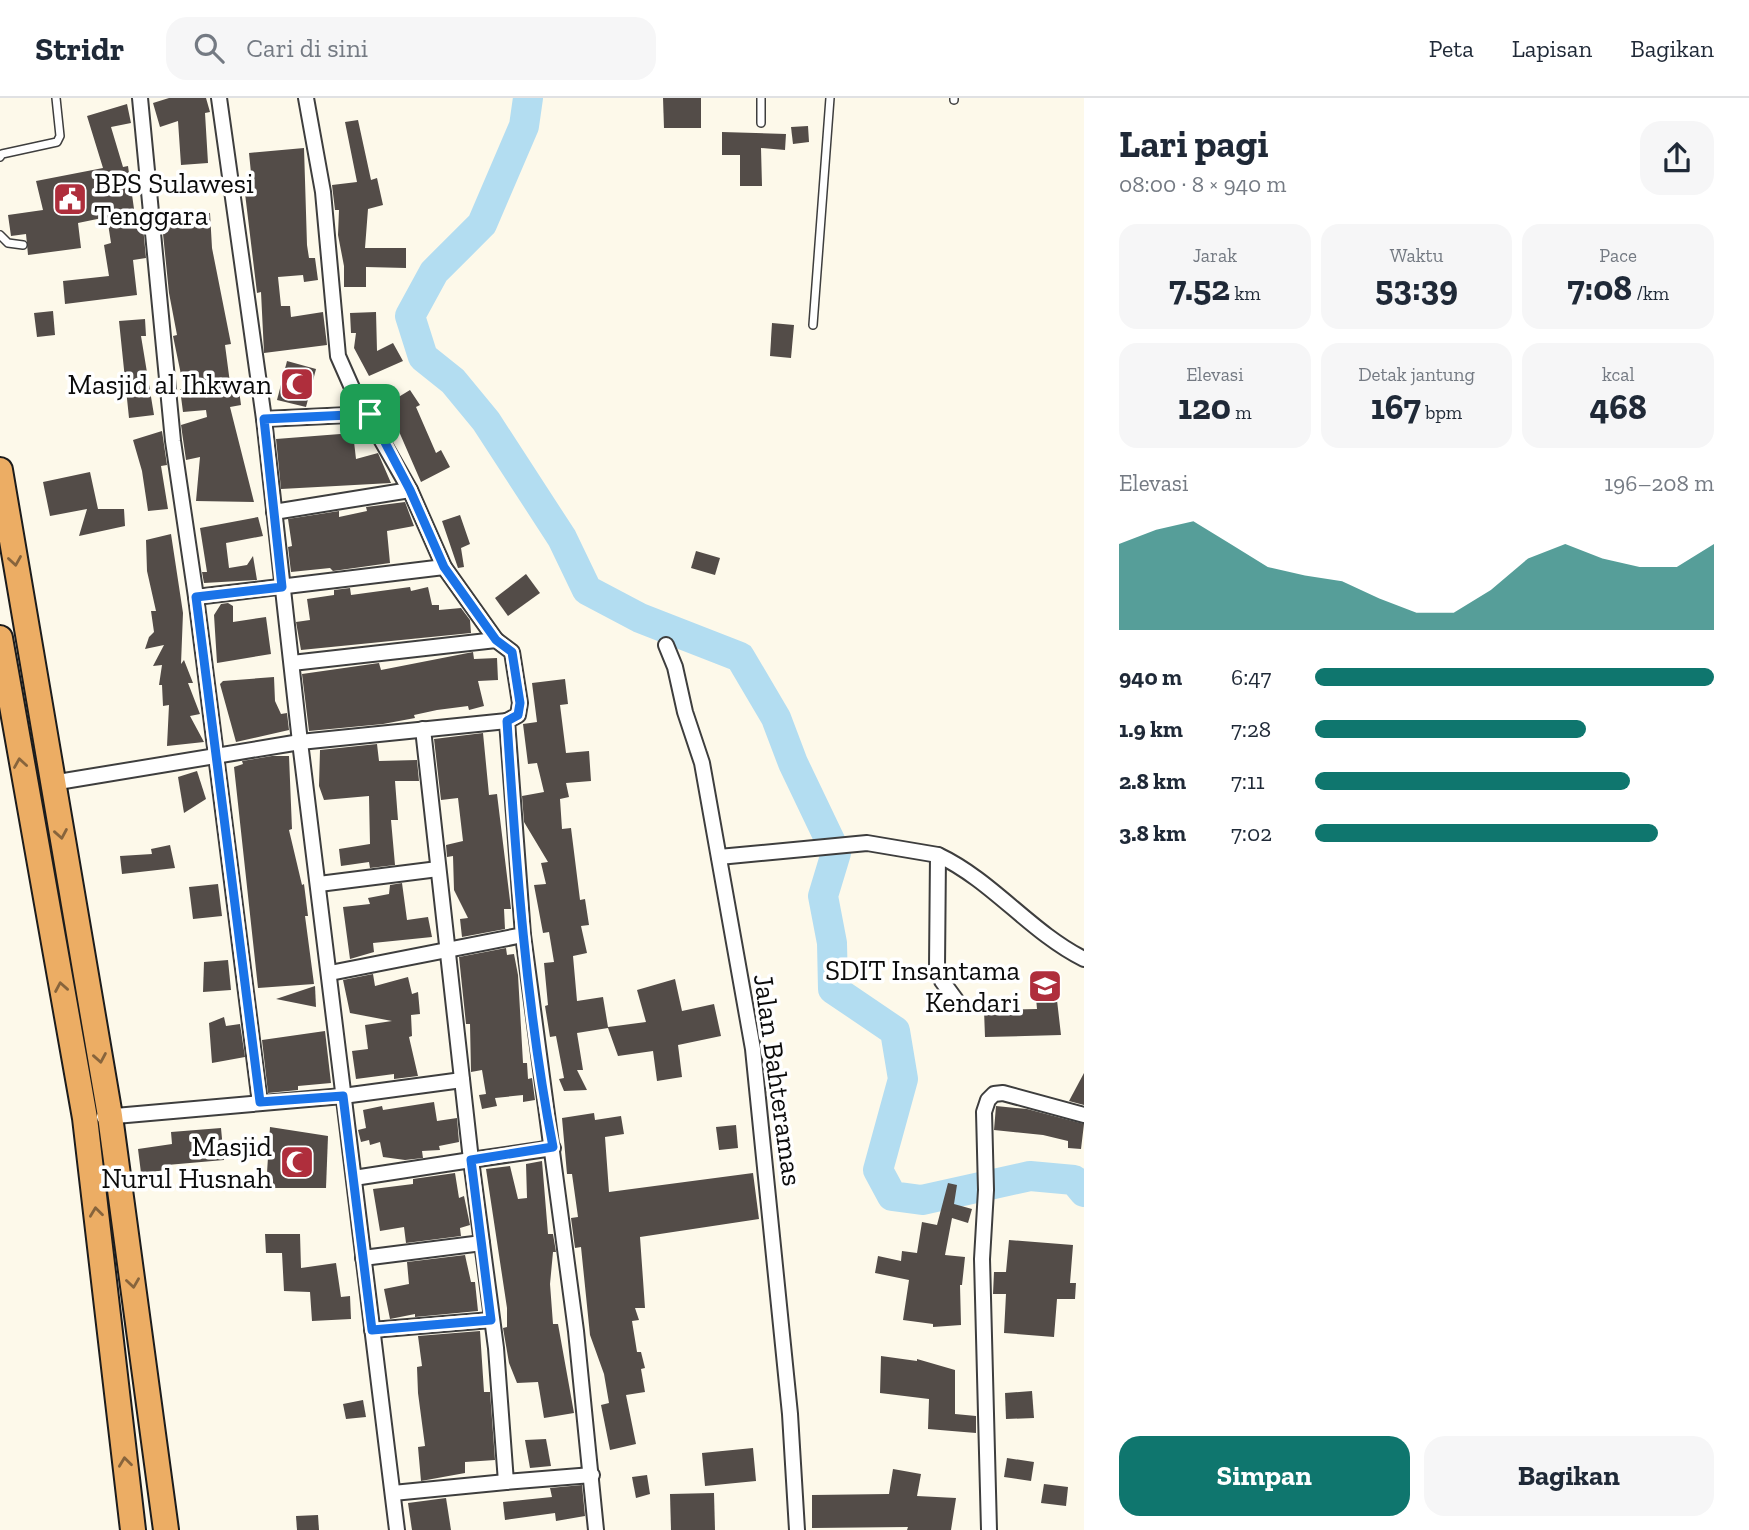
<!DOCTYPE html>
<html lang="id">
<meta charset="utf-8">
<style>
:root{--surface:#fff;--page:#f6f6f7;--text:#1f2937;--muted:#747a83;--line:#e0e1e3;--accent:#0f766e}
body{margin:0;font-family:"Zilla Slab",serif;background:var(--page);color:var(--text);height:100vh;display:flex;flex-direction:column;font-size:26px;white-space:nowrap}
*{box-sizing:border-box;margin:0}
p{font-size:23px;color:var(--muted)}
.icon{flex:none;width:38px;height:38px;fill:none;stroke:currentColor;stroke-width:2;stroke-linecap:round;stroke-linejoin:round}
.map{position:relative;flex:1;overflow:hidden}
.side{display:flex;flex-direction:column;background:var(--surface);width:665px}
.side>*{flex:none}
.pin{position:absolute;display:grid;place-items:center;width:60px;height:60px;color:#fff;margin:-30px;border-radius:14px;box-shadow:0 4px 10px #0006}
.round{display:grid;place-items:center;flex:none;width:74px;height:74px;border-radius:21px;background:var(--page)}
.headline{display:flex;align-items:center;justify-content:space-between;height:119px;padding:0 35px}
h1{font-size:38px;font-weight:700;line-height:52px}
.stats{display:grid;grid-template-columns:repeat(3,1fr);gap:10px;height:119px;padding:7px 35px}
.stats div{display:grid;align-content:center;border-radius:18px;background:var(--page);text-align:center}
.stats b{font-size:35px;font-weight:700}
.stats small{font-size:19px;font-weight:400}
.stats p{font-size:19px}
.chart{height:196px;padding:14px 35px}
.chart p{display:flex;justify-content:space-between}
.chart svg{width:100%;height:126px;margin-top:7px;fill:var(--accent);opacity:.7}
.primary-button{display:flex;gap:14px;margin-top:auto;padding:14px 35px}
.primary-button a{flex:1;height:80px;border-radius:21px;background:var(--accent);color:#fff;font-size:28px;font-weight:700;line-height:80px;text-align:center}
.primary-button a+a{background:var(--page);color:var(--text)}
ul{padding:0 35px;list-style:none;font-size:23px}
li{display:grid;grid-template-columns:112px 84px 1fr;align-items:center;height:52px}
li i{height:18px;border-radius:9px;background:var(--accent)}
header{display:flex;align-items:center;gap:42px;box-sizing:border-box;height:98px;padding:0 35px;background:var(--surface);border-bottom:2px solid var(--line)}
header strong{font-size:33px}
nav{display:flex;gap:38px;margin-inline-start:auto;font-size:24px}
.search{width:490px;height:63px;background:var(--page);display:flex;align-items:center;gap:18px;box-sizing:border-box;padding:0 24px;border-radius:21px;color:var(--muted);font-size:26px}
main{display:flex;flex:1;min-height:0}
.map>svg:first-child{display:block}
</style>
<header>
<strong>Stridr</strong>
<div class="search"><svg class="icon" aria-label="search" viewBox="0 0 24 24"><circle cx="10" cy="10" r="6"/><path d="M15 15l6 6"/></svg>Cari di sini</div>
<nav><a>Peta</a><a>Lapisan</a><a>Bagikan</a></nav>
</header>
<main>
<div class="map">
<svg width="1084" height="1432" viewBox="0 0 1084 1432">
<rect width="100%" height="100%" fill="#fdf9ea"/>
<g fill="none" stroke-linecap="round" stroke-linejoin="round">
<polyline stroke="#b3ddf1" stroke-width="30" points="528,0 524,28 482,126 434,174 410,218 423,259 453,283 486,323 562,440 587,492 640,520 740,559 776,620 793,665 836,755 823,798 832,845 833,891 895,933 903,981 878,1072 892,1098 922,1102 1030,1078 1074,1082 1084,1094"/>
</g>
<g fill="#534c48">
<polygon points="169,0 206,0 210,14 205,15 208,65 181,67 178,23 160,29 153,5"/>
<polygon points="663,0 701,0 701,30 664,30"/>
<polygon points="127,6 131,25 111,29 123,69 128,68 135,118 142,118 146,160 133,162 137,197 65,206 63,183 109,178 104,147 111,145 107,119 78,125 81,150 28,157 26,136 11,138 8,117 43,112 36,83 103,70 87,18"/>
<polygon points="358,22 371,82 377,80 383,107 368,111 365,150 406,150 406,170 366,169 366,189 344,189 344,168 338,137 339,112 335,112 332,87 357,84 345,24"/>
<polygon points="808,28 809,44 793,46 791,29"/>
<polygon points="722,34 786,36 785,52 761,50 762,88 740,88 740,57 722,57"/>
<polygon points="304,50 307,147 309,160 315,160 318,182 304,184 303,177 278,179 281,208 290,208 291,219 323,214 327,247 264,255 261,194 257,195 244,87 252,85 249,55"/>
<polygon points="210,115 212,150 231,246 225,247 230,285 238,284 241,307 230,309 254,404 196,403 200,359 186,362 181,327 207,319 206,312 183,314 180,291 184,291 173,238 177,237 169,195 162,126 192,124 192,117"/>
<polygon points="53,213 55,237 37,239 34,215"/>
<polygon points="376,214 377,253 393,245 403,263 369,278 354,250 356,235 351,235 350,215"/>
<polygon points="145,221 146,238 141,238 154,317 129,320 119,223"/>
<polygon points="772,225 794,227 791,260 770,258"/>
<polygon points="287,263 316,271 306,309 277,302"/>
<polygon points="410,292 420,307 416,309 436,355 441,352 450,369 421,384 387,306"/>
<polygon points="162,333 167,367 161,368 168,411 148,413 142,373 133,342"/>
<polygon points="353,335 356,361 378,355 391,385 281,391 276,341"/>
<polygon points="90,374 98,411 124,411 125,428 79,438 87,411 50,418 43,384"/>
<polygon points="405,404 414,428 387,433 390,465 333,473 330,470 291,474 288,449 292,448 288,421 339,413 339,419 367,413 366,409"/>
<polygon points="460,417 470,446 461,450 464,469 458,470 442,423"/>
<polygon points="258,419 263,438 226,445 229,470 247,467 253,458 257,482 204,485 202,474 207,474 200,430"/>
<polygon points="171,436 183,515 181,566 184,562 193,585 188,585 200,616 190,618 204,644 167,648 169,607 163,608 162,587 159,587 162,567 153,568 164,547 145,551 149,539 154,534 151,513 156,513 147,473 146,442"/>
<polygon points="696,453 720,460 715,477 691,470"/>
<polygon points="526,476 540,495 508,518 495,500"/>
<polygon points="410,489 411,493 428,489 432,507 439,507 439,512 461,510 470,522 471,535 301,552 296,524 310,522 307,501 334,497 334,492 350,490 351,497"/>
<polygon points="228,505 233,508 233,524 266,519 271,556 217,565 214,517 221,506"/>
<polygon points="473,554 474,561 497,560 498,582 478,583 484,608 469,612 468,608 437,612 414,617 415,620 383,626 309,633 302,576 379,565 381,572"/>
<polygon points="274,579 275,603 281,616 287,615 289,632 236,644 220,586 223,583"/>
<polygon points="565,581 568,606 560,607 566,655 589,653 591,683 566,685 569,699 560,701 562,731 571,730 580,802 585,801 589,827 581,828 587,855 573,858 577,903 603,899 608,929 646,924 637,892 675,881 682,913 714,906 721,938 678,947 682,979 657,983 653,953 618,958 608,930 577,935 583,972 577,972 587,992 564,993 559,981 564,980 556,938 550,939 545,908 548,907 544,865 554,864 549,834 543,835 534,787 546,786 541,765 548,764 524,724 522,698 544,694 537,665 528,666 523,626 537,624 532,585"/>
<polygon points="483,635 489,697 497,696 511,811 504,811 505,831 462,839 460,821 468,820 454,792 453,758 447,759 446,747 463,743 458,700 441,702 434,641"/>
<polygon points="377,646 379,663 417,662 419,683 395,683 398,722 391,722 395,767 370,770 369,764 341,768 339,751 370,746 369,698 324,702 319,688 320,652"/>
<polygon points="272,658 289,658 292,731 289,732 302,787 304,786 308,818 305,818 314,886 258,890 234,669 243,666 242,663"/>
<polygon points="197,673 206,701 184,715 178,679"/>
<polygon points="170,747 175,770 122,776 120,758 152,756 151,751"/>
<polygon points="402,785 407,822 428,819 432,839 373,845 374,854 350,861 343,809 370,806 368,800 389,796 390,787"/>
<polygon points="218,786 222,818 193,821 189,789"/>
<polygon points="506,850 507,857 514,856 518,877 523,965 527,965 528,981 532,980 535,1002 523,1004 523,997 495,1000 497,1008 482,1011 479,997 486,996 482,972 471,974 470,926 466,926 459,859"/>
<polygon points="228,862 231,892 203,894 204,864"/>
<polygon points="373,876 375,888 408,879 412,896 418,894 420,916 411,917 412,938 409,939 418,978 394,981 394,976 356,981 352,953 368,951 365,927 392,923 350,915 343,882"/>
<polygon points="1054,876 1061,937 985,939 984,912 1037,911 1034,878"/>
<polygon points="315,888 316,909 276,901"/>
<polygon points="224,919 226,928 240,926 245,959 212,965 209,925"/>
<polygon points="325,933 331,985 298,988 298,992 268,995 262,942"/>
<polygon points="1084,975 1084,1007 1069,1003"/>
<polygon points="434,1004 437,1023 457,1020 459,1044 439,1048 440,1052 422,1053 423,1060 405,1062 383,1059 380,1044 370,1047 369,1042 361,1044 358,1032 366,1030 363,1012 382,1008 383,1012"/>
<polygon points="996,1008 1027,1011 1084,1026 1081,1051 1068,1050 1068,1043 1043,1037 994,1032"/>
<polygon points="594,1015 595,1022 621,1018 624,1036 605,1039 609,1094 753,1075 759,1121 640,1139 645,1210 635,1210 639,1222 632,1223 637,1254 641,1254 645,1270 641,1271 645,1294 626,1297 636,1346 610,1352 601,1307 609,1305 604,1276 590,1237 581,1149 575,1150 571,1120 578,1119 572,1076 567,1076 562,1020"/>
<polygon points="736,1027 738,1050 719,1052 716,1029"/>
<polygon points="270,1029 328,1038 326,1090 266,1090"/>
<polygon points="221,1030 224,1062 167,1067 167,1072 141,1075 138,1051 172,1046 171,1034"/>
<polygon points="542,1063 548,1136 553,1136 556,1154 553,1154 550,1186 553,1226 558,1226 574,1315 544,1320 538,1284 517,1285 509,1265 503,1230 507,1229 507,1210 486,1071 510,1068 518,1101 527,1100 526,1066"/>
<polygon points="455,1075 459,1100 464,1098 470,1127 460,1130 461,1138 406,1145 404,1129 380,1133 373,1091 413,1086 413,1081"/>
<polygon points="948,1085 957,1087 954,1106 972,1111 968,1125 952,1120 945,1157 965,1159 962,1187 960,1187 961,1227 933,1229 933,1226 903,1222 909,1182 875,1175 878,1158 901,1163 902,1153 917,1155 922,1124 937,1127"/>
<polygon points="265,1136 300,1136 301,1170 336,1165 341,1199 350,1198 351,1221 312,1223 310,1194 284,1193 282,1155 266,1155"/>
<polygon points="1009,1142 1073,1147 1070,1185 1076,1185 1075,1201 1057,1201 1054,1239 1004,1235 1006,1196 993,1196 994,1174 1006,1174"/>
<polygon points="465,1157 471,1184 475,1184 478,1213 415,1219 415,1216 390,1221 384,1191 409,1186 407,1164"/>
<polygon points="480,1233 484,1294 490,1294 495,1362 465,1364 465,1375 421,1383 418,1349 425,1348 418,1295 417,1269 422,1268 418,1238"/>
<polygon points="881,1258 917,1263 917,1261 955,1272 955,1316 976,1318 976,1335 928,1331 929,1301 880,1295"/>
<polygon points="1032,1293 1034,1320 1006,1321 1005,1295"/>
<polygon points="363,1302 366,1319 346,1321 343,1306"/>
<polygon points="546,1341 551,1368 530,1370 525,1342"/>
<polygon points="753,1350 756,1383 705,1388 702,1355"/>
<polygon points="1007,1360 1034,1364 1031,1383 1004,1379"/>
<polygon points="893,1371 921,1376 917,1398 956,1400 951,1432 907,1432 908,1429 812,1430 812,1397 889,1396"/>
<polygon points="647,1377 650,1396 636,1400 632,1379"/>
<polygon points="1044,1386 1068,1389 1066,1408 1041,1405"/>
<polygon points="582,1387 585,1418 556,1423 555,1415 505,1422 503,1404 552,1399 550,1390"/>
<polygon points="714,1395 715,1432 671,1432 670,1396"/>
<polygon points="446,1400 451,1432 412,1432 408,1405"/>
<polygon points="318,1417 319,1432 297,1432 296,1418"/>
</g>
<g fill="none" stroke-linecap="round" stroke-linejoin="round">
<g stroke="#3e3e3e" stroke-width="10">
<g id="service">
<polyline points="954,2 954,0"/>
<polyline points="761,25 761,0"/>
<polyline points="0,59 2,56 57,44 60,38 56,0"/>
<polyline points="0,137 8,145 23,147"/>
<polyline points="813,227 830,0"/>
</g>
</g>
<g stroke="#3e3e3e" stroke-width="18">
<g id="minor">
<polyline points="140,0 173,343 196,499 444,469"/>
<polyline points="219,0 264,321 300,644 397,1432"/>
<polyline points="306,0 323,94 338,258 353,292 410,392 444,469 496,542"/>
<polyline points="264,321 370,316"/>
<polyline points="274,414 410,392"/>
<polyline points="196,499 260,1005"/>
<polyline points="666,547 675,569 685,614 702,665 753,951 790,1316 797,1432"/>
<polyline points="292,565 496,542 512,554 520,605 518,617 507,623 523,837 330,875"/>
<polyline points="423,631 471,1062 553,1050"/>
<polyline points="52,685 300,644 507,623"/>
<polyline points="719,759 867,745 938,757"/>
<polyline points="319,786 438,771"/>
<polyline points="523,837 576,1233 596,1432"/>
<path d="M956 902 942 883 937 869 938 757C993 783 1030 834 1084 861"/>
<polyline points="104,1019 343,998 462,982"/>
<polyline points="354,1080 471,1062 496,1250 506,1384 592,1377"/>
<polyline points="363,1160 482,1145"/>
<polyline points="372,1232 491,1222"/>
<polyline points="393,1395 506,1384"/>
<polyline points="989,1432 982,1161 986,1092 984,1014 988,1002 994,996 1003,995 1084,1017"/>
</g>
</g>
<g stroke="#1c1c1c" stroke-width="28">
<g id="trunk">
<polyline points="0,372 110,1018 166,1432"/>
<polyline points="0,540 85,1020 133,1432"/>
</g>
</g>
<use href="#service" stroke="#fff" stroke-width="7"/>
<use href="#minor" stroke="#fff" stroke-width="14"/>
<use href="#trunk" stroke="#ecad64" stroke-width="24"/>
</g>
<defs><path id="oneway-chevron" d="M-2-3.5L2.5 0L-2 3.5" fill="none" stroke-width="1.6" stroke-linecap="round" stroke-linejoin="round" transform="scale(1.75)"/></defs>
<g stroke="#87643c">
<use href="#oneway-chevron" transform="translate(15 463) rotate(81)"/>
<use href="#oneway-chevron" transform="translate(20 665) rotate(-99)"/>
<use href="#oneway-chevron" transform="translate(61 736) rotate(80)"/>
<use href="#oneway-chevron" transform="translate(61 889) rotate(-100)"/>
<use href="#oneway-chevron" transform="translate(100 960) rotate(80)"/>
<use href="#oneway-chevron" transform="translate(96 1114) rotate(-97)"/>
<use href="#oneway-chevron" transform="translate(133 1185) rotate(82)"/>
<use href="#oneway-chevron" transform="translate(125 1364) rotate(-97)"/>
</g>
<g fill="none" stroke-linecap="round" stroke-linejoin="round">
<g stroke="#fff" stroke-width="14">
<path id="route" d="M370 316 410 392 444 469 496 542 512 554 520 605 518 617 507 623C516 765 526 909 553 1049L471 1062 491 1222 372 1232 343 998 260 1004 196 499 282 489 264 321Z"/>
</g>
<use href="#route" stroke="#1a73e8" stroke-width="9"/>
</g>
<defs>
<g id="civic-square" transform="scale(1.75)"><rect x="-9" y="-9" width="18" height="18" rx="4" fill="#af2e3c" stroke="#fff"/><path d="M-.6-6.5H3V-4.5H.6V-3L4-1V1h2V6H-6V1h2V-1L-.6-3ZM-1.2 2.5V6h2.4V2.5Z" fill="#fff"/></g>
<g id="mosque-square" transform="scale(1.75)"><rect x="-9" y="-9" width="18" height="18" rx="4" fill="#af2e3c" stroke="#fff"/><path d="M3.5-4.9A6 6 0 1 0 3.5 4.9A5 5 0 1 1 3.5-4.9Z" fill="#fff"/></g>
<g id="school-square" transform="scale(1.75)"><rect x="-9" y="-9" width="18" height="18" rx="4" fill="#af2e3c" stroke="#fff"/><path d="M0-5L7-2L0 1L-7-2ZM-4 1L0 2.5L4 1V4Q0 6-4 4Z" fill="#fff"/></g>
</defs>
<g fill-rule="evenodd">
<use href="#civic-square" x="70" y="101"/>
<use href="#mosque-square" x="297" y="286"/>
<use href="#school-square" x="1045" y="888"/>
<use href="#mosque-square" x="297" y="1064"/>
</g>
<g text-anchor="middle" dominant-baseline="central" stroke-width="7" stroke-linejoin="round" paint-order="stroke">
<g font-size="28" fill="#0b0b0b" stroke="#fff" text-anchor="end">
<text x="94" y="85" text-anchor="start">BPS Sulawesi<tspan x="94" dy="32">Tenggara</tspan></text>
<text x="272" y="286">Masjid al Ihkwan</text>
<text x="1020" y="872">SDIT Insantama<tspan x="1020" dy="32">Kendari</tspan></text>
<text x="272" y="1048">Masjid<tspan x="272" dy="32">Nurul Husnah</tspan></text>
</g>
<g font-size="28" fill="#0b0b0b" stroke="#fff">
<text transform="translate(778 982) rotate(82)">Jalan Bahteramas</text>
</g>
</g>
</svg>
<div class="pin" style="left:370px;top:316px;background:#1e9e55"><svg class="icon" aria-label="arrive" viewBox="0 0 24 24"><path d="M6 21V4h12l-3 4 3 4H6"/></svg></div>
</div>
<section class="side">
<div class="headline"><div><h1>Lari pagi</h1><p>08:00 · 8 × 940 m</p></div><a class="round"><svg class="icon" aria-label="share" viewBox="0 0 24 24"><path d="M12 15V3M7 8l5-5 5 5M5 13v7h14v-7"/></svg></a></div>
<div class="stats">
<div><p>Jarak</p><b>7.52<small> km</small></b></div>
<div><p>Waktu</p><b>53:39</b></div>
<div><p>Pace</p><b>7:08<small> /km</small></b></div>
</div>
<div class="stats">
<div><p>Elevasi</p><b>120<small> m</small></b></div>
<div><p>Detak jantung</p><b>167<small> bpm</small></b></div>
<div><p>kcal</p><b>468</b></div>
</div>
<div class="chart"><p><span>Elevasi</span>196–208 m</p>
<svg viewBox="0 0 160 44" preserveAspectRatio="none"><path d="M0 44V14L10 9L20 6L30 14L40 22L50 25L60 27L70 33L80 38L90 38L100 30L110 19L120 14L130 19L140 22L150 22L160 14V44z"/></svg>
</div>
<ul>
<li><b>940 m</b>6:47<i style="width:100%"></i></li>
<li><b>1.9 km</b>7:28<i style="width:68%"></i></li>
<li><b>2.8 km</b>7:11<i style="width:79%"></i></li>
<li><b>3.8 km</b>7:02<i style="width:86%"></i></li>
</ul>
<div class="primary-button"><a>Simpan</a><a>Bagikan</a></div>
</section>
</main>
